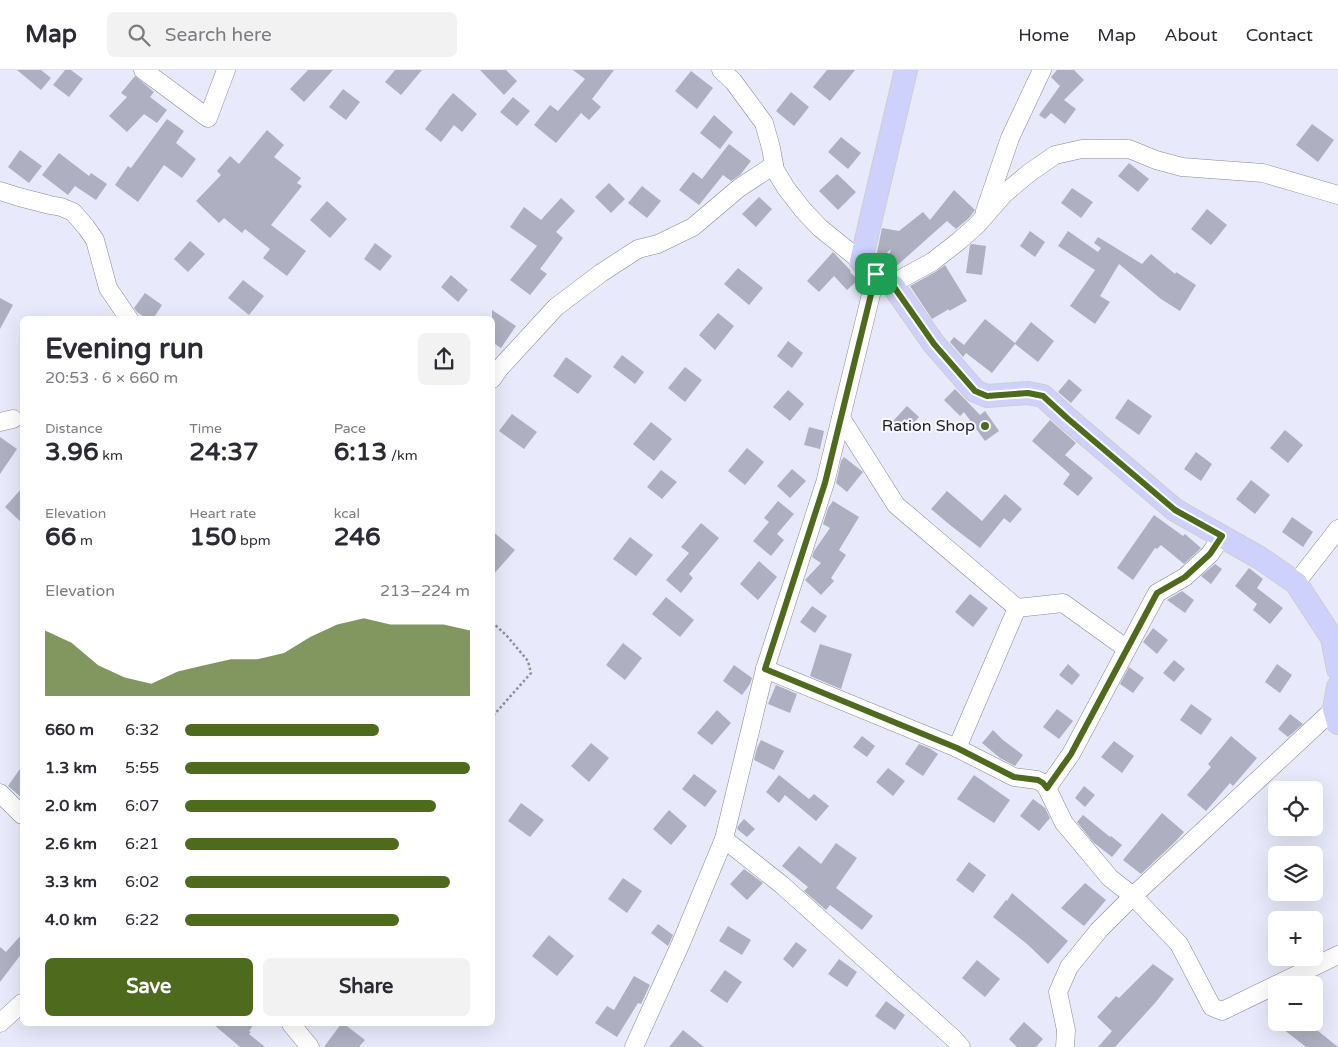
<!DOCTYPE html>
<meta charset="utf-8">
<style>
:root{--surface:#fff;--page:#f2f2f3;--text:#2b2b33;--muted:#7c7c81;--line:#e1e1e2;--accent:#4e6a1d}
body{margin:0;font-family:"Varela Round",sans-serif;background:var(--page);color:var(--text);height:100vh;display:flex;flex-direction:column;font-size:19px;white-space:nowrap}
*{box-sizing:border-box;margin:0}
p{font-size:16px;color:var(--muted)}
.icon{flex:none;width:28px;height:28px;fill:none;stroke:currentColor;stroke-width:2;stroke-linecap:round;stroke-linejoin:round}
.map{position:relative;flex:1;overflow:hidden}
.drawer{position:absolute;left:20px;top:246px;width:475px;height:710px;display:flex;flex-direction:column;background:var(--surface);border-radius:8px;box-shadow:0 5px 20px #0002}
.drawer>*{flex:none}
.controls{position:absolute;left:1268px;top:711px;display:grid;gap:10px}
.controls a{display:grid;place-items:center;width:55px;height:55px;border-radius:8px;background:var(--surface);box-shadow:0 5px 20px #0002;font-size:25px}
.pin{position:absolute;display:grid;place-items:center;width:42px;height:42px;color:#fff;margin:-21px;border-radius:10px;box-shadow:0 2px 8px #0006}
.round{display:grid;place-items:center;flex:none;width:52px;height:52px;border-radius:8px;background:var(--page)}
.head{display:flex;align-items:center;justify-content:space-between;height:85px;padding:0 25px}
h1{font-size:28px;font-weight:700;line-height:38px}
.stats{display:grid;grid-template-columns:repeat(3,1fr);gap:8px;height:85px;padding:5px 25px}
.stats div{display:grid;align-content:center}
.stats b{font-size:25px;font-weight:700}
.stats small{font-size:14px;font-weight:400}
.stats p{font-size:14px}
.chart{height:140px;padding:10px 25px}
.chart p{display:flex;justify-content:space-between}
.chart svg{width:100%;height:90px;margin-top:5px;fill:var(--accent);opacity:.7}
.primary-button{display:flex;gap:10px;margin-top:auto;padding:10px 25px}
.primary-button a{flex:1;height:58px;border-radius:8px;background:var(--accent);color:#fff;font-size:20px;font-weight:700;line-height:58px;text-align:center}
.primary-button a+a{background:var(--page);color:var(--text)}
ul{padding:0 25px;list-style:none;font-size:16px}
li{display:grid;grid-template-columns:80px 60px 1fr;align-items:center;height:38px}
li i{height:12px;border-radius:6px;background:var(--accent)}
header{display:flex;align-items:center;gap:30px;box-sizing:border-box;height:70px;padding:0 25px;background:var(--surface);border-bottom:1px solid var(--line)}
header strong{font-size:24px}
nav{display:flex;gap:28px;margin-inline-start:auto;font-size:18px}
.search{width:350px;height:45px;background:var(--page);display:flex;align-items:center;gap:12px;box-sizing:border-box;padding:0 18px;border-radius:8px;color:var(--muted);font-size:19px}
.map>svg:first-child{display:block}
</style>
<header>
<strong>Map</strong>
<div class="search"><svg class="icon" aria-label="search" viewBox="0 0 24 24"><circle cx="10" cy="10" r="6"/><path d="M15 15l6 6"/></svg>Search here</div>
<nav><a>Home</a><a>Map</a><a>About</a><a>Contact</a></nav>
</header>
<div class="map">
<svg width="1338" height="977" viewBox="0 0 1338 977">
<rect width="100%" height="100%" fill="#e8eafb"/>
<g fill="#aeb0c1">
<polygon points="17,0 41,0 51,8 41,20"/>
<polygon points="65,0 71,0 83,9 69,27 53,15"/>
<polygon points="308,0 333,0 304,32 290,19"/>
<polygon points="395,0 422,0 401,25 385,12"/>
<polygon points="480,0 506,0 517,11 504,25"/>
<polygon points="573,0 614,0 592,29 601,37 589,50 581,43 556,73 534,55 550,35 558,41 585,9"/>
<polygon points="827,0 855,0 830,31 813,17"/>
<polygon points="1057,0 1074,0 1084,10 1064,30 1076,39 1065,54 1051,43 1045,49 1039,45 1060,16 1051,7"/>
<polygon points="691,1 713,18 697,39 675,21"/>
<polygon points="135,6 154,22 150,27 167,40 157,53 144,44 127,62 109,46 127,27 121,23"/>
<polygon points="343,19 360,32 346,50 329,37"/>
<polygon points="791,22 809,37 794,56 776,41"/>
<polygon points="453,23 477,44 462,62 454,55 441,72 425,59 438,42 438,41"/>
<polygon points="513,27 530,41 517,56 500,42"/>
<polygon points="714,45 733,62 720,79 700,63"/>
<polygon points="167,49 184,61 176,73 196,89 182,108 164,95 138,132 115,115 128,96 131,98"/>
<polygon points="1312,54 1334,70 1318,92 1296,75"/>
<polygon points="267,60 284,75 274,87 301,108 297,113 302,116 271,155 306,181 287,206 263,188 270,179 245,159 242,163 224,148 219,153 196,131 221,105 217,101 230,86 239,94"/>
<polygon points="841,67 861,83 848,99 828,82"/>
<polygon points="729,74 751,91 740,105 731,111 723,105 699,135 679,120 693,102 702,109"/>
<polygon points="20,80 42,96 29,113 8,97"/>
<polygon points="59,83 89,106 91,103 107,114 96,130 75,116 68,125 42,105"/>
<polygon points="1129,93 1149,109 1138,122 1118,106"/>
<polygon points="837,104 856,122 838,140 819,121"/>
<polygon points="609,113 625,129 611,143 595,127"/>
<polygon points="642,116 661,131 647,148 628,133"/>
<polygon points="1072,118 1093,132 1081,148 1061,133"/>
<polygon points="954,120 975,140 969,148 956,159 947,151 892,200 886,195 891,179 879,190 876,187 882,158 899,161 923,142 930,150"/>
<polygon points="759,127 772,139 756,157 742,144"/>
<polygon points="561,128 575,141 556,162 563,168 540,199 547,204 530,225 510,210 537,176 510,157 524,137 541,150"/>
<polygon points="327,131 347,149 330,168 310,150"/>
<polygon points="1207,139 1227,155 1211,175 1191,159"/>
<polygon points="1030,161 1045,172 1035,187 1020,176"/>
<polygon points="1068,161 1098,182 1101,178 1094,173 1098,167 1142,194 1151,184 1175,204 1176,202 1196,215 1180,241 1161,229 1119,194 1100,226 1110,232 1095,254 1070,236 1095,200 1058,176"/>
<polygon points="190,171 205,184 188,202 174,189"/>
<polygon points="375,173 392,186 380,201 364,189"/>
<polygon points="972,174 986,176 982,205 966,203 970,175"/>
<polygon points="833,182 851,201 850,202 858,210 847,220 834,206 819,222 807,211"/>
<polygon points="945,195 967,231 949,241 949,239 932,249 910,216 937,201"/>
<polygon points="738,198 763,218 749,235 724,214"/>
<polygon points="451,205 468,220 458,232 441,217"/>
<polygon points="243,210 264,226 249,245 228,228"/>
<polygon points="145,223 162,235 153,249 147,249 137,242 134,238"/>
<polygon points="0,228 13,235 0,259"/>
<polygon points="492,240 516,256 501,278 492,272"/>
<polygon points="718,243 734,256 715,280 699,265"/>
<polygon points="985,249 1015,273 1031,252 1054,271 1038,292 1015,274 992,303 966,283 963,287 950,272 954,267 964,275"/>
<polygon points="788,271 803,283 792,298 777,286"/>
<polygon points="622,285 644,302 635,314 613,297"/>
<polygon points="566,287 592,306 578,324 553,306"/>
<polygon points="685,297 702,310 685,332 668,318"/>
<polygon points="1069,309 1082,320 1071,333 1058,322"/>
<polygon points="955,319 980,345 985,341 999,361 985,371 964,342 960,346 944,330"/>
<polygon points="788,320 804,334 790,351 773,337"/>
<polygon points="1128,329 1152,346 1139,365 1115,348"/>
<polygon points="907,336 919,347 905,362 893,351"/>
<polygon points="512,344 537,362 524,379 499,361"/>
<polygon points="1050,350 1076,373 1065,385 1093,408 1078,426 1063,414 1070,404 1032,371"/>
<polygon points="651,352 672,369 654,391 633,374"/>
<polygon points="809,357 824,361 820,379 804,375"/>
<polygon points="1285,360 1303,375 1288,393 1270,378"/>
<polygon points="0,367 17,379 0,404"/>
<polygon points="747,378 764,392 745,415 728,401"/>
<polygon points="1196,382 1212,394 1201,411 1184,399"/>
<polygon points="844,387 863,402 847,422 836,413 841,391"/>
<polygon points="792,399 806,411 790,428 777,416"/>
<polygon points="661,400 677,412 662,429 647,417"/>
<polygon points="1251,410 1270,425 1255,444 1236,429"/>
<polygon points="22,418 22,453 5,437"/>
<polygon points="947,421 982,451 1005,424 1022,439 1010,453 1004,448 980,478 950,455 931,439"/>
<polygon points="778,431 794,444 777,464 784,470 771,486 753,471 769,452 764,448"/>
<polygon points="833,431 859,447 839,480 846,485 831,508 834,511 821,525 805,510 821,493 812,487 814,481 830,458 823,454 828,438"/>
<polygon points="1154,445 1183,466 1185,464 1201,478 1184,494 1161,475 1157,479 1155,478 1133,510 1117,498"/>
<polygon points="1292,447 1313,462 1303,477 1282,462"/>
<polygon points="701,453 719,468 689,504 693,508 681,523 666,510 689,483 681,477"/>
<polygon points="492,461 515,480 492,506"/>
<polygon points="630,467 653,485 636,506 613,489"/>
<polygon points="759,491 777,507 758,530 740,514"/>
<polygon points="1215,494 1222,499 1211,514 1201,506"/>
<polygon points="1249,498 1263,509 1257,518 1283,538 1270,554 1253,540 1257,534 1235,516"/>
<polygon points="1182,521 1194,530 1185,543 1167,530"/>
<polygon points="970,524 988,538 973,557 955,542"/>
<polygon points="666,527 694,550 680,567 652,544"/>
<polygon points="812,536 827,546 815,563 800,552"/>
<polygon points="1153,558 1168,570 1157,584 1143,572"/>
<polygon points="623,573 642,588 625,610 606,595"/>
<polygon points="820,574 852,584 841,619 810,606"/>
<polygon points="1174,590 1185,599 1174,612 1163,603"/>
<polygon points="1068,594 1080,605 1072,615 1059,605"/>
<polygon points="1277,594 1292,605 1280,623 1265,612"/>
<polygon points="734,595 752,608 750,614 742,625 723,611"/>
<polygon points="1129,597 1144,608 1133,623 1120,614"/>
<polygon points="776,615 797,624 790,643 768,634"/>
<polygon points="1191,634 1212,649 1201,665 1180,650"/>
<polygon points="1057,639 1073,651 1059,669 1043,657"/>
<polygon points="717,640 731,653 712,675 697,663"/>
<polygon points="1290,644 1303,654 1288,667 1278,659"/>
<polygon points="993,660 1003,670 1023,685 1015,696 1000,688 982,673"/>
<polygon points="862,666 875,676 867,687 853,677"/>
<polygon points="1231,666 1257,688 1233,716 1230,713 1206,741 1187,725 1211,697 1208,694"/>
<polygon points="761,670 784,681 774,700 754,690 757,678"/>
<polygon points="1114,671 1134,686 1122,703 1101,687"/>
<polygon points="591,673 609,688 589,712 571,696"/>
<polygon points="919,674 929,678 938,684 923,706 905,694"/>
<polygon points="22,696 22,728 8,716"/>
<polygon points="888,698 905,711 893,726 876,712"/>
<polygon points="694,704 717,721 705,737 682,719"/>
<polygon points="779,705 809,729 814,724 829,736 816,751 785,725 779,733 766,722"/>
<polygon points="974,705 1010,730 994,753 957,729"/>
<polygon points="1084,716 1095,725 1085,737 1075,728"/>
<polygon points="1033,729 1045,738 1050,748 1039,761 1020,746"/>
<polygon points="521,733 544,750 530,767 508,751"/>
<polygon points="669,740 687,756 671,775 653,759"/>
<polygon points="1162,743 1184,762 1175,772 1141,804 1123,790"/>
<polygon points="1083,745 1110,767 1111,766 1122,775 1112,787 1093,772 1077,752"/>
<polygon points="744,749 755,759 747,767 737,759 738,756"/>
<polygon points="836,773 857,788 836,818 873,846 862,860 830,835 826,840 804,821 808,817 782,796 799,776 821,794"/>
<polygon points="969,792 986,805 973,823 956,810"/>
<polygon points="744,799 763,813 747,830 730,814"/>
<polygon points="623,808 642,821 627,843 608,829"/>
<polygon points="1085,813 1106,830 1084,856 1061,838"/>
<polygon points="1012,823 1068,871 1048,894 1027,874 993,847 1006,830 1007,831"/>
<polygon points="658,854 673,865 668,876 651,863"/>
<polygon points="728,856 751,870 742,885 719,871"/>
<polygon points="22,864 22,883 0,912 0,877 6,882"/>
<polygon points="549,865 574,886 557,906 532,886"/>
<polygon points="796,872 807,880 793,898 783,889"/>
<polygon points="839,889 857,902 847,917 828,904"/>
<polygon points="977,890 1000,909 985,927 962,908"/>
<polygon points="1153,894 1174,909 1155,933 1115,977 1098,977 1112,961 1097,947 1116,926 1119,928"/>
<polygon points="725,900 742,912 727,933 710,921"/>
<polygon points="634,906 650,915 641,934 638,933 617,967 595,953 607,936 614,940"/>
<polygon points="886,931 905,945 895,960 875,946"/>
<polygon points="1024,952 1043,969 1036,977 1017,977 1009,969"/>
<polygon points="1274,952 1307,952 1338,977 1306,977"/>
<polygon points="213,954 254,954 249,961 251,962 249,964 265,977 240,977"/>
<polygon points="341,954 344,954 365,970 359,977 324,977"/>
<polygon points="683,960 704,977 669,977"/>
</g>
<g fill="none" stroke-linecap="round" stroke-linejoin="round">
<g stroke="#878999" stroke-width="19">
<g id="minor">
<polyline points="143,0 208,48 226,0"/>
<polyline points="721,0 733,11 764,53 771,78 775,100 786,118 803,140 820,158 861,191"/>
<polyline points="0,121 19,127 50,135 61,137 73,142 86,157 95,170 108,218 129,249"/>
<polyline points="985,141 1010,68 1042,0"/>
<polyline points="889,213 899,210 932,192 959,171 977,155 1004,124 1029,103 1055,85 1082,79 1129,79 1156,90 1182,97 1263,103 1338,125"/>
<polyline points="492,309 499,299 556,237 601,203 638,179 658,174 693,157 739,118 774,95"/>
<polyline points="841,348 896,435 1017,538 957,678"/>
<polyline points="0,352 13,349"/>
<polyline points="1296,513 1338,459"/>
<polyline points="1017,538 1063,533 1127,579 1071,684 1047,718"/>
<polyline points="1127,579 1157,523 1185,507 1210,484 1222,466"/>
<polyline points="765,599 957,678 1014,707 1037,710 1043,713 1047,718 1064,753 1110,808 1133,826 1179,874 1212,937 1222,941 1338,885"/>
<polyline points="0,723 22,745"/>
<polyline points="724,769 782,815 953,968 961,977"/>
<polyline points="0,953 22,933"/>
<polyline points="291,954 310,977"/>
<polyline points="634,977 681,873 724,769 765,599 825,413 876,204"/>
<polyline points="1065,977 1066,960 1058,922 1069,897 1099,860 1133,826 1334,639"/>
</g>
</g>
<g stroke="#ceced0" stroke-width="24">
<g id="major">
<polyline points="906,0 861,191 867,197 894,217 934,274 975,321 987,326 1028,323 1043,326 1067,348 1175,440 1260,488 1296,513 1332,568 1338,599"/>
<polyline points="1338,617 1334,639 1338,653"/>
</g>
</g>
<polyline stroke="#8e8f9c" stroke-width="2.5" stroke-dasharray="2.5 2.5" stroke-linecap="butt" points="492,552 507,566 528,591 531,603 492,647"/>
<use href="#minor" stroke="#fff" stroke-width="18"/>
<use href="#major" stroke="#cdd1fb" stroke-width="22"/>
</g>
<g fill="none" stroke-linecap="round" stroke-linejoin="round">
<g stroke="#fff" stroke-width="10">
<polygon id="route" points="876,204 894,217 934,274 975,321 987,326 1028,323 1043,326 1067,348 1175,440 1222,466 1210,484 1185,507 1157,523 1071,684 1047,718 1043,713 1038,710 1014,707 957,678 765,599 825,413"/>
</g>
<use href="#route" stroke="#4e6a1d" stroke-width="6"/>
</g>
<circle fill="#4e6a1d" stroke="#f7f8ff" stroke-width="2" cx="985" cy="356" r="5"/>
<g text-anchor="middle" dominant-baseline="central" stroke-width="4" stroke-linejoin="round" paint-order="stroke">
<g font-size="16" fill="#212228" stroke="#f7f8ff" text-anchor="end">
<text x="975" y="356">Ration Shop</text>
</g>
</g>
</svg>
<div class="controls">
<a><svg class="icon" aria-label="locate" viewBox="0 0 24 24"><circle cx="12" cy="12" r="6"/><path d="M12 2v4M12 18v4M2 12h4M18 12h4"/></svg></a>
<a><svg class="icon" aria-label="layers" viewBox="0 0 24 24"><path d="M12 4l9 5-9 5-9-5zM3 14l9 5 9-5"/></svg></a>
<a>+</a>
<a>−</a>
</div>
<div class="pin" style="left:876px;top:204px;background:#1e9e55"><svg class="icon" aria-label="arrive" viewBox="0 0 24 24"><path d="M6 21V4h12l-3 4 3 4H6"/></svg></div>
<section class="drawer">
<div class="head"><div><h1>Evening run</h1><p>20:53 · 6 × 660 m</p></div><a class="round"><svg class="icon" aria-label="share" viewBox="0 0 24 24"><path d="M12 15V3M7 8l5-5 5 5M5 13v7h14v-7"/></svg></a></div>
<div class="stats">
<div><p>Distance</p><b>3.96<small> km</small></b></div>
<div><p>Time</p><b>24:37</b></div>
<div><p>Pace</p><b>6:13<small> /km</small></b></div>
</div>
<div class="stats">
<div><p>Elevation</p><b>66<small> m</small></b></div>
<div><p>Heart rate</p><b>150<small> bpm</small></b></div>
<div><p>kcal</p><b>246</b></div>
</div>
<div class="chart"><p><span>Elevation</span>213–224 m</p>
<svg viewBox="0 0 160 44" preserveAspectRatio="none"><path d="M0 44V12L10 18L20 29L30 35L40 38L50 32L60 29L70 26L80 26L90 23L100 15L110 9L120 6L130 9L140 9L150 9L160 12V44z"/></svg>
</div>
<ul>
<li><b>660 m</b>6:32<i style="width:68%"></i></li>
<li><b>1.3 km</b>5:55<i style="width:100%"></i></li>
<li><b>2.0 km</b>6:07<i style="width:88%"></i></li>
<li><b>2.6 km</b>6:21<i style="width:75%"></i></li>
<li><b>3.3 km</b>6:02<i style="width:93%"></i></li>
<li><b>4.0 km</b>6:22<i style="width:75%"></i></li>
</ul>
<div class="primary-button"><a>Save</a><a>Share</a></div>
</section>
</div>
